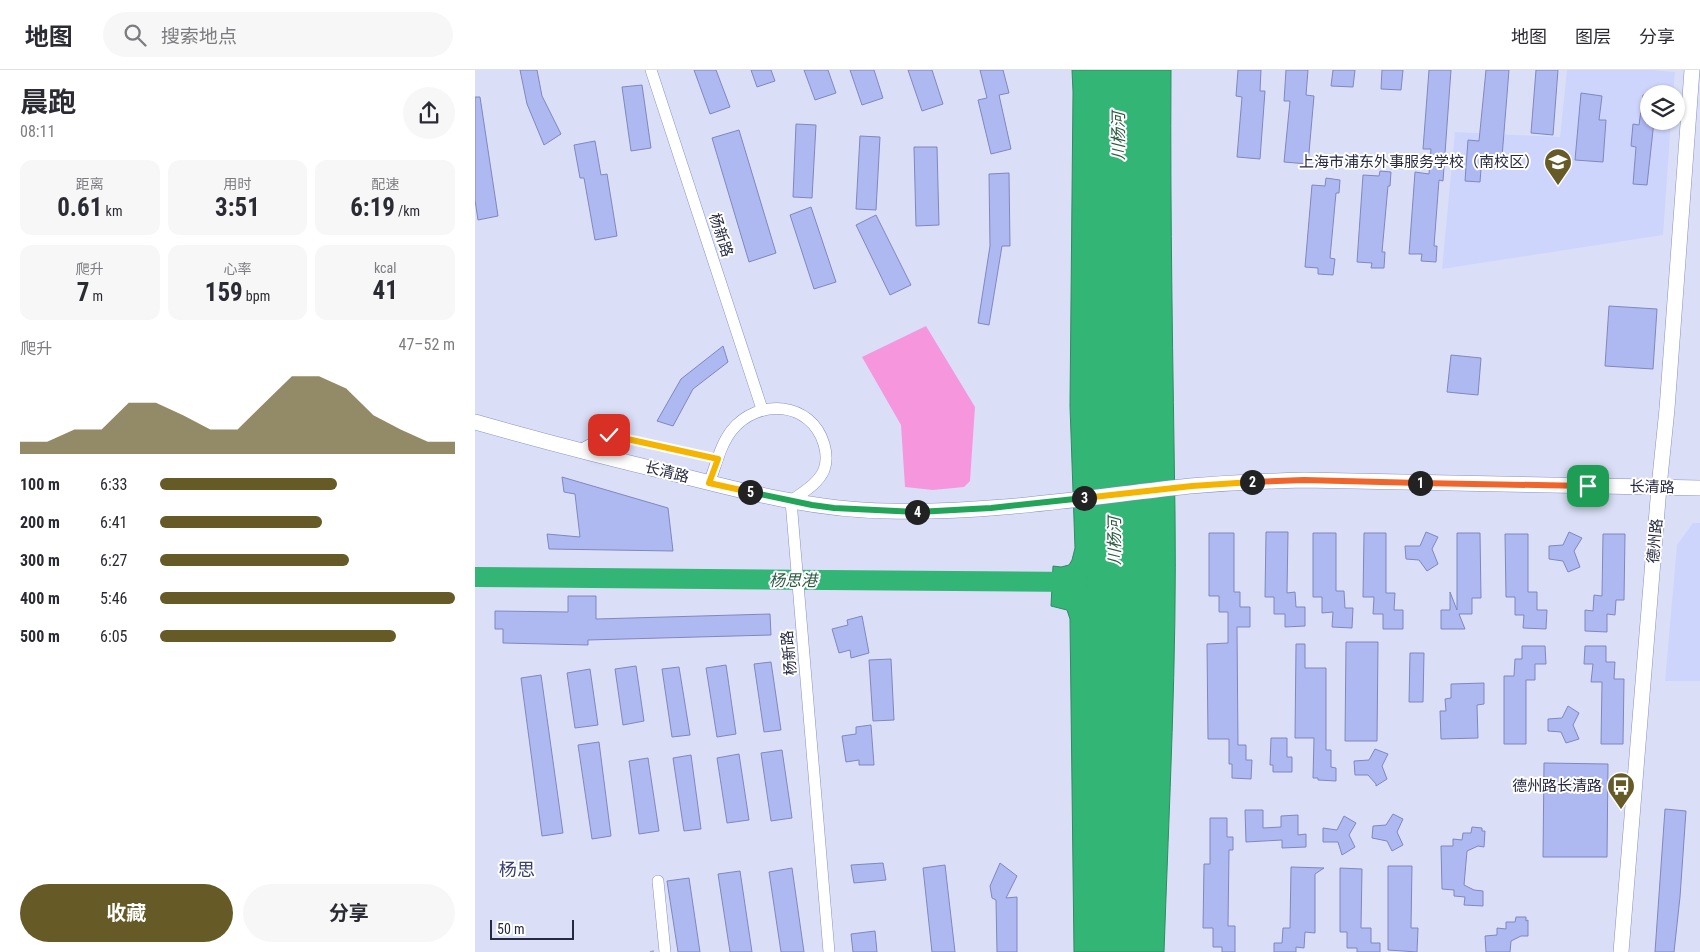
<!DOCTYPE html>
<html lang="zh">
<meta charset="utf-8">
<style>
:root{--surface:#fff;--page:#f7f7f7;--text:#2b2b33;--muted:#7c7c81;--line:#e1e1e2;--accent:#665a27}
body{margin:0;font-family:"Roboto Condensed","Noto Sans SC",sans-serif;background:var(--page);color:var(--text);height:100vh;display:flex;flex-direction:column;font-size:19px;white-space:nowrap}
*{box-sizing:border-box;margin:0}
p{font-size:16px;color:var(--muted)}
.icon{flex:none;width:28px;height:28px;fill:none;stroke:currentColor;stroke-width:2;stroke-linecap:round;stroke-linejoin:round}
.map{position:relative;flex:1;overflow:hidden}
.sheet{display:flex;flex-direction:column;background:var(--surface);width:475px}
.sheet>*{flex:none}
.fabs{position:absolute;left:1165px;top:15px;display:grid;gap:10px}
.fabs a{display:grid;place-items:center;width:45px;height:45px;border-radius:50%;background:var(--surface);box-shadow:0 1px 4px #0004;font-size:25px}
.scale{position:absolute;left:15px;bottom:12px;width:84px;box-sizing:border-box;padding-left:5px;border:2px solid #262940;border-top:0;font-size:14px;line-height:18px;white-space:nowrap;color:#262940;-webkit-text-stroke:4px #fff;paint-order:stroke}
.pin{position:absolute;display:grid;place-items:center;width:42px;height:42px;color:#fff;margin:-21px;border-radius:10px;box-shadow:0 2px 8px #0006}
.km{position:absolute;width:25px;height:25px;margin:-12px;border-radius:50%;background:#222;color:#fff;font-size:14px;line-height:25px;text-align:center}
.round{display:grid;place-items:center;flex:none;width:52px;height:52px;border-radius:26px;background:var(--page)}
.head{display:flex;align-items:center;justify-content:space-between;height:85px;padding:0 20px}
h1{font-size:28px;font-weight:700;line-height:38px}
.metrics{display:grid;grid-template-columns:repeat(3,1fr);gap:8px;height:85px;padding:5px 20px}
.metrics div{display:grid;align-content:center;border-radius:12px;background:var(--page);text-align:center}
.metrics b{font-size:25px;font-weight:700}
.metrics small{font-size:14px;font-weight:400}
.metrics p{font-size:14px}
.chart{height:140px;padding:10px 20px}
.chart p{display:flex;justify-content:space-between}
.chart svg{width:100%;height:90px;margin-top:5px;fill:var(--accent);opacity:.7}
.button{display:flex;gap:10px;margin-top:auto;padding:10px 20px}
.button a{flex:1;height:58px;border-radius:30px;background:var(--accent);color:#fff;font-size:20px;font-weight:700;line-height:58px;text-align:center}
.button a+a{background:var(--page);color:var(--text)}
ul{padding:0 20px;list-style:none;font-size:16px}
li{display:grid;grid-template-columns:80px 60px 1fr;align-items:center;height:38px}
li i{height:12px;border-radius:6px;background:var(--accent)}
header{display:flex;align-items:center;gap:30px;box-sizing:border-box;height:70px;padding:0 25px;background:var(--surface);border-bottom:1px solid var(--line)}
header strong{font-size:24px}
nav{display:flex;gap:28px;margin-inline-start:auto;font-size:18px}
.search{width:350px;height:45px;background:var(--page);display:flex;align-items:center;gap:12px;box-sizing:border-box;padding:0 18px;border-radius:28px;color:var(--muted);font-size:19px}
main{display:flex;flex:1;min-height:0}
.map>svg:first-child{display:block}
</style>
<header>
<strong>地图</strong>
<div class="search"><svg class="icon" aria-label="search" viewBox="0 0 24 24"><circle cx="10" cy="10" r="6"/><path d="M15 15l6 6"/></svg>搜索地点</div>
<nav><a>地图</a><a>图层</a><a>分享</a></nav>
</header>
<main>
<section class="sheet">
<div class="head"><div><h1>晨跑</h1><p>08:11</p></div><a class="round"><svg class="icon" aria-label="share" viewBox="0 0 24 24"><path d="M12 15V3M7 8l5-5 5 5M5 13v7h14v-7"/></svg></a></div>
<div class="metrics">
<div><p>距离</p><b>0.61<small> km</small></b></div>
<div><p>用时</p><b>3:51</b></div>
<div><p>配速</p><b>6:19<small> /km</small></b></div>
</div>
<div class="metrics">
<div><p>爬升</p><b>7<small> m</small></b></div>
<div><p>心率</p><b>159<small> bpm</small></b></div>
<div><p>kcal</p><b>41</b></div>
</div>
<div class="chart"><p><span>爬升</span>47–52 m</p>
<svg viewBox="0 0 160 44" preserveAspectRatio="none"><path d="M0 44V38L10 38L20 32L30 32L40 19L50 19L60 25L70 32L80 32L90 19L100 6L110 6L120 12L130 25L140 32L150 38L160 38V44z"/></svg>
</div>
<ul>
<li><b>100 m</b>6:33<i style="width:60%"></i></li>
<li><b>200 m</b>6:41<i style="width:55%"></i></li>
<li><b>300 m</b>6:27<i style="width:64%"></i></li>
<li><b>400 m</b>5:46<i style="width:100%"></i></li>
<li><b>500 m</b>6:05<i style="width:80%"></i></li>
</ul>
<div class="button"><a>收藏</a><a>分享</a></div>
</section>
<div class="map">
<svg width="1225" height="882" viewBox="0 0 1225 882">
<rect width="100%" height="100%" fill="#dadff7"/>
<g fill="#ced5fd">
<polygon points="1092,0 1179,0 1200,2 1198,24 1174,24 1174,51 1196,51 1188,165 967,199 980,62 1085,67"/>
<polygon points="1218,453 1225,453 1225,611 1190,611 1202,475"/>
</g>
<polygon fill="#f697de" points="451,256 500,337 495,411 489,417 458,420 430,417 426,355 387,287"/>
<path fill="#33b575" stroke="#2f8b65" d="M597 0H696C695 148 698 296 700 443 702 589 694 736 689 882H599L595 549 592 540 576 536 578 496 586 497 594 495 597 490 600 478 595 336 598 22Z"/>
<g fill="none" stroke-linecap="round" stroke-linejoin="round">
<polyline stroke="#33b575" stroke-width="20" points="0,507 603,512"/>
</g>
<g fill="#aeb8f1" stroke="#7f88be">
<polygon points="45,0 62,0 67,26 86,64 69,75 52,34"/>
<polygon points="219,0 241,0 255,37 235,44"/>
<polygon points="276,0 296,0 300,11 282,17"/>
<polygon points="329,0 353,0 361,23 340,30"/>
<polygon points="375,0 399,0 408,28 387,35"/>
<polygon points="433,0 457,0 468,34 447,41"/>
<polygon points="505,0 528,0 534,23 524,25 536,79 516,84 503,30 512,28"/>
<polygon points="763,0 786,0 785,21 790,21 785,89 762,87 767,27 761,26"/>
<polygon points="811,0 833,0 831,25 839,26 833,94 809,92 815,31 809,31"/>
<polygon points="858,0 880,0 878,17 856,16"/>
<polygon points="907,0 928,0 926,20 906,19"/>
<polygon points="954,0 976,0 968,111 964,110 959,176 962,176 961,192 946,191 947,184 934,184 940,102 954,104 956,79 948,79"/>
<polygon points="1011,0 1034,0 1027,87 1007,86 1005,112 990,111 993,70 1004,71"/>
<polygon points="1061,0 1083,0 1078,65 1056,63"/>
<polygon points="167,15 176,78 156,81 147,17"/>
<polygon points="1106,23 1127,26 1124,50 1131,50 1128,92 1100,90"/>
<polygon points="1168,25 1174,25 1174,51 1179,51 1172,115 1158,114 1161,77 1156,76 1158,54 1164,55"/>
<polygon points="0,27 5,27 23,146 3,150 0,130"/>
<polygon points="321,54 341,55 337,128 318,127"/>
<polygon points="264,60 301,183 274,192 237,68"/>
<polygon points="385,66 405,67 401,140 381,139"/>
<polygon points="120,71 126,105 132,104 142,166 120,170 109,108 105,108 99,75"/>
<polygon points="439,77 462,77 464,155 441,156"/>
<polygon points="905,101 916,102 915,116 913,116 907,182 910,182 909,198 896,198 897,193 882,192 888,105 904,106"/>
<polygon points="534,103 535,176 527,176 514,255 503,253 515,176 514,104"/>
<polygon points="851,108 865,110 864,123 861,123 855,188 860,189 858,205 843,204 843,198 830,197 837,115 850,116"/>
<polygon points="336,137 361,212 339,219 315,145"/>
<polygon points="401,145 436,215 415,225 381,155"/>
<polygon points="1134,236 1182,239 1178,299 1130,296"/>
<polygon points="248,276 253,292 218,319 198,356 182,351 206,309"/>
<polygon points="976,285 1006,288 1003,325 972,322"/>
<polygon points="87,407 193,438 198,481 74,479 72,464 105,467 100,424 89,422"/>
<polygon points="791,462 813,462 812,523 820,522 821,537 830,537 830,556 810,557 810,544 799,544 799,527 790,527"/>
<polygon points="951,462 963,467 957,479 963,494 952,501 944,490 931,489 930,476 945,476"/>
<polygon points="1094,462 1107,468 1099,481 1105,497 1093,502 1088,491 1074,489 1074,476 1088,475"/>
<polygon points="734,463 759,463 759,522 765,522 765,537 775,537 775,557 762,557 763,675 771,675 771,690 777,690 776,709 757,708 757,694 754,694 754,669 733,669 732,574 753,573 753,542 744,542 744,526 734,526"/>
<polygon points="838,463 861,463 861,521 869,521 870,538 878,538 877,558 857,557 858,542 847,543 847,527 838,527"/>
<polygon points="889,463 911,463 911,523 920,523 919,540 928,540 928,559 908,559 908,544 898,544 899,527 888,527"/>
<polygon points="982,463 1005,463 1006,528 997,528 997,544 984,544 990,559 966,559 966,540 975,540 975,522 982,540"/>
<polygon points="1030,464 1053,464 1053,522 1062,522 1062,540 1072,540 1071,559 1048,558 1049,545 1040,545 1040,527 1031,527"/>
<polygon points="1128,464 1150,464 1149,530 1141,530 1140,545 1132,544 1132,562 1110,561 1110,540 1118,541 1119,525 1127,526"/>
<polygon points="93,526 121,526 121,549 295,544 296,565 113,570 113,575 28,573 28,559 20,559 20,541 93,542"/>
<polygon points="387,546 394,583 376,588 375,580 364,583 357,559 373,555 372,550"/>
<polygon points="871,572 903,572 902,671 870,671"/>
<polygon points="821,574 830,574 830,598 851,598 851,680 856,680 856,697 861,698 861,711 843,710 843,708 838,708 839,668 820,668"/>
<polygon points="1047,576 1070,576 1071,594 1060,594 1060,610 1051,610 1051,674 1029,674 1029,606 1039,606 1040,589 1047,589"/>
<polygon points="1110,576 1131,576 1131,592 1140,592 1139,609 1149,609 1148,674 1126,674 1127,612 1116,612 1118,594 1109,594"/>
<polygon points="935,583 949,583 948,632 934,632"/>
<polygon points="416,589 419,650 398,651 394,590"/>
<polygon points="296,592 306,660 289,662 279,594"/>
<polygon points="251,595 261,664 242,667 231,598"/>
<polygon points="161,596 169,651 148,655 140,599"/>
<polygon points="204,597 215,665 197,667 187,599"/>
<polygon points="115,599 123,655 100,658 92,603"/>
<polygon points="66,605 88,763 67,766 46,608"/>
<polygon points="1009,613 1009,634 1002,635 1003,668 966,669 965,641 971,641 970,629 976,628 976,614"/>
<polygon points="1093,636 1104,643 1098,655 1104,669 1091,673 1086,662 1073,661 1073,649 1087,648"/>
<polygon points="396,655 399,695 384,695 384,690 371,692 367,666 381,664 381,657"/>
<polygon points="796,668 812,668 812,687 817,687 817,702 798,702 798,695 795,695"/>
<polygon points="124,672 136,766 117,769 103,675"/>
<polygon points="900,679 913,684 907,696 912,709 901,716 901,714 893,705 880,705 879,691 894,690"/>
<polygon points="307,680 317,748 296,751 286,683"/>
<polygon points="264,684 274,750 252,753 242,688"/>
<polygon points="216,685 226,759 209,761 198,688"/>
<polygon points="173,688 184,761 164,764 154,691"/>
<polygon points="1069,693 1133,694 1132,787 1068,787"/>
<polygon points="1190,739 1211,741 1205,827 1199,882 1180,882"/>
<polygon points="770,740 788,740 788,758 806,757 806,746 823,745 823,765 831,764 831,777 807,778 807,770 771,772"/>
<polygon points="918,744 928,749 922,762 928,775 917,781 912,771 897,768 898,756 911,755"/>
<polygon points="869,746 881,753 874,765 880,777 867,785 863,772 848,772 848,758 862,760"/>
<polygon points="735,748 752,748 752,767 758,767 758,780 754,780 753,856 760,856 760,882 747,882 747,877 738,877 738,858 728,858 729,794 735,794"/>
<polygon points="997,757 1007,758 1007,761 1010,761 1009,777 1003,776 992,781 989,815 999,820 1008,821 1008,836 989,835 990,827 979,826 979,820 967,819 966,776 978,776 978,769 987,770 988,763 996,763"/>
<polygon points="408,793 411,810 379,813 376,795"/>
<polygon points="525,793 542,806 531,828 542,827 542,882 522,882 521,830 517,828 515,816"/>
<polygon points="470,795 480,882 457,882 448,798"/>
<polygon points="913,796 937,796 936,858 943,858 942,882 913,880"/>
<polygon points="816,797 849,798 840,804 840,863 830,862 829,878 821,877 821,882 799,882 799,873 807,873 808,858 815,858"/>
<polygon points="317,798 329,882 306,882 294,802"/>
<polygon points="865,798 887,799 886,858 896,858 896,873 905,873 905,882 882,882 882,878 872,878 872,862 865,862"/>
<polygon points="265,801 277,882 255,882 243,804"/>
<polygon points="214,808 225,882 203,882 192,811"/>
<polygon points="1041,847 1051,847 1051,851 1053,850 1053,866 1046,866 1036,871 1035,882 1011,882 1010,866 1022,865 1022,858 1031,859 1031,852 1040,852"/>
<polygon points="400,861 402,882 378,882 376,864"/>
</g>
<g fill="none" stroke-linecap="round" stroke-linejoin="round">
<g stroke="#8891c7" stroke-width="7">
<polyline id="lane" points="105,377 120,369 134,365 243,389"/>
</g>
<g stroke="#8891c7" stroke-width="12">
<g id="street">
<polyline points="176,0 287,339"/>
<path d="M234 413C241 396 245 375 257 360 283 328 336 331 349 374 351 381 352 392 349 400 343 414 328 422 316 431L354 882"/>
<polyline points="183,811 190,882"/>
</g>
</g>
<g stroke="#8891c7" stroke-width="16">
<g id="secondary">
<path d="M0 352C67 371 133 388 200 404 270 422 340 440 412 441 513 444 614 427 715 416 753 413 791 411 829 410L1225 418"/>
<polyline points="1146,882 1184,417 1192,339 1217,0"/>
</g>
</g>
<polyline stroke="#a4a8c0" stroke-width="2" stroke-dasharray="4 2.5" stroke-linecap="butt" points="175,882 180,881"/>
<use href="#lane" stroke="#fff" stroke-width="5.5"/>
<use href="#street" stroke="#fff" stroke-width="11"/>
<use href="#secondary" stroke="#fff" stroke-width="15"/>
</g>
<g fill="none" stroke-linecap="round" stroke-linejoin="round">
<g stroke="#fff" stroke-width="10">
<polyline id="split-1" points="945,413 1113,416"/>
</g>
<g stroke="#fff" stroke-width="10">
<polyline id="split-2" points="777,412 829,410 945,413"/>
</g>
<g stroke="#fff" stroke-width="10">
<polyline id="split-3" points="609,428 717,416 777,412"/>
</g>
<g stroke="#fff" stroke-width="10">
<polyline id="split-4" points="442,442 516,438 609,428"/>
</g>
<g stroke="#fff" stroke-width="10">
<polyline id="split-5" points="275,422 337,435 359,438 442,442"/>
</g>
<g stroke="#fff" stroke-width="10">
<polyline id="split-6" points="134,365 243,389 234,413 275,422"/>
</g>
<use href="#split-1" stroke="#f0652b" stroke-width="6"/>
<use href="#split-2" stroke="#f0652b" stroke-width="6"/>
<use href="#split-3" stroke="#f5b400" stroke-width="6"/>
<use href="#split-4" stroke="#22a559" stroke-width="6"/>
<use href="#split-5" stroke="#22a559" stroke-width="6"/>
<use href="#split-6" stroke="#f5b400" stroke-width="6"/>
</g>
<defs>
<g id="school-pin" transform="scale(1.4375)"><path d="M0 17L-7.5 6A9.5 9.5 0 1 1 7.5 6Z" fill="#665a27" stroke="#fff"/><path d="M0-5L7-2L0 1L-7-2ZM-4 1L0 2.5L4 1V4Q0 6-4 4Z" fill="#fff"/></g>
<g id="bus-pin" transform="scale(1.4375)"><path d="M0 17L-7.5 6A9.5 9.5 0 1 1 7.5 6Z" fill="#665a27" stroke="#fff"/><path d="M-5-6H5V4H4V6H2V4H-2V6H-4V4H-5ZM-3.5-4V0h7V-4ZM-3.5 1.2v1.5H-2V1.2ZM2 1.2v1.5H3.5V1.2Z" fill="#fff"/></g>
</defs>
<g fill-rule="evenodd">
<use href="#school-pin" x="1083" y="92"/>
<use href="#bus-pin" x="1146" y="716"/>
</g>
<g text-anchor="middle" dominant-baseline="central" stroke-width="4" stroke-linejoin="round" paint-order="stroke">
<g font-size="15" fill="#262940" stroke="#fff" text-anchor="end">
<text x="1064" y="92">上海市浦东外事服务学校（南校区）</text>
<text x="1127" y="716">德州路长清路</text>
</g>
<g font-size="15" fill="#262940" stroke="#fff">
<text transform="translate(246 165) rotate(72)">杨新路</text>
<text transform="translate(192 402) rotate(14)">长清路</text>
<text transform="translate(1177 417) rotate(1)">长清路</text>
<text transform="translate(1180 471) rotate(-85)">德州路</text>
<text transform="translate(314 583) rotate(-95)">杨新路</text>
</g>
<g font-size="16" font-style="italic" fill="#2a5b40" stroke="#fff">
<text transform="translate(643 66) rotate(-90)">川杨河</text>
<text transform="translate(639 471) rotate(-90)">川杨河</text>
<text x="318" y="510">杨思港</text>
</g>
<g font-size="18" fill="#3a4070" stroke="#fff">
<text x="42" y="799">杨思</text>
</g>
</g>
</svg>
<div class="fabs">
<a><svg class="icon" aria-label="layers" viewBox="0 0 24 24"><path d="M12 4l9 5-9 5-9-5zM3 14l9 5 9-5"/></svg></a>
</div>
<div class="scale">50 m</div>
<div class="pin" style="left:1113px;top:416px;background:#1e9e55"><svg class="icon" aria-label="arrive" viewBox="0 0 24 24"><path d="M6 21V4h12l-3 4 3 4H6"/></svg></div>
<div class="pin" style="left:134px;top:365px;background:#d93025"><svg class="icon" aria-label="check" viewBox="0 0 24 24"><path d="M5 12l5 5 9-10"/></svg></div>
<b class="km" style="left:945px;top:413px">1</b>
<b class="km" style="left:777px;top:412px">2</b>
<b class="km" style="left:609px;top:428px">3</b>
<b class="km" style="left:442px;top:442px">4</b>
<b class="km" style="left:275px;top:422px">5</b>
</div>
</main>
